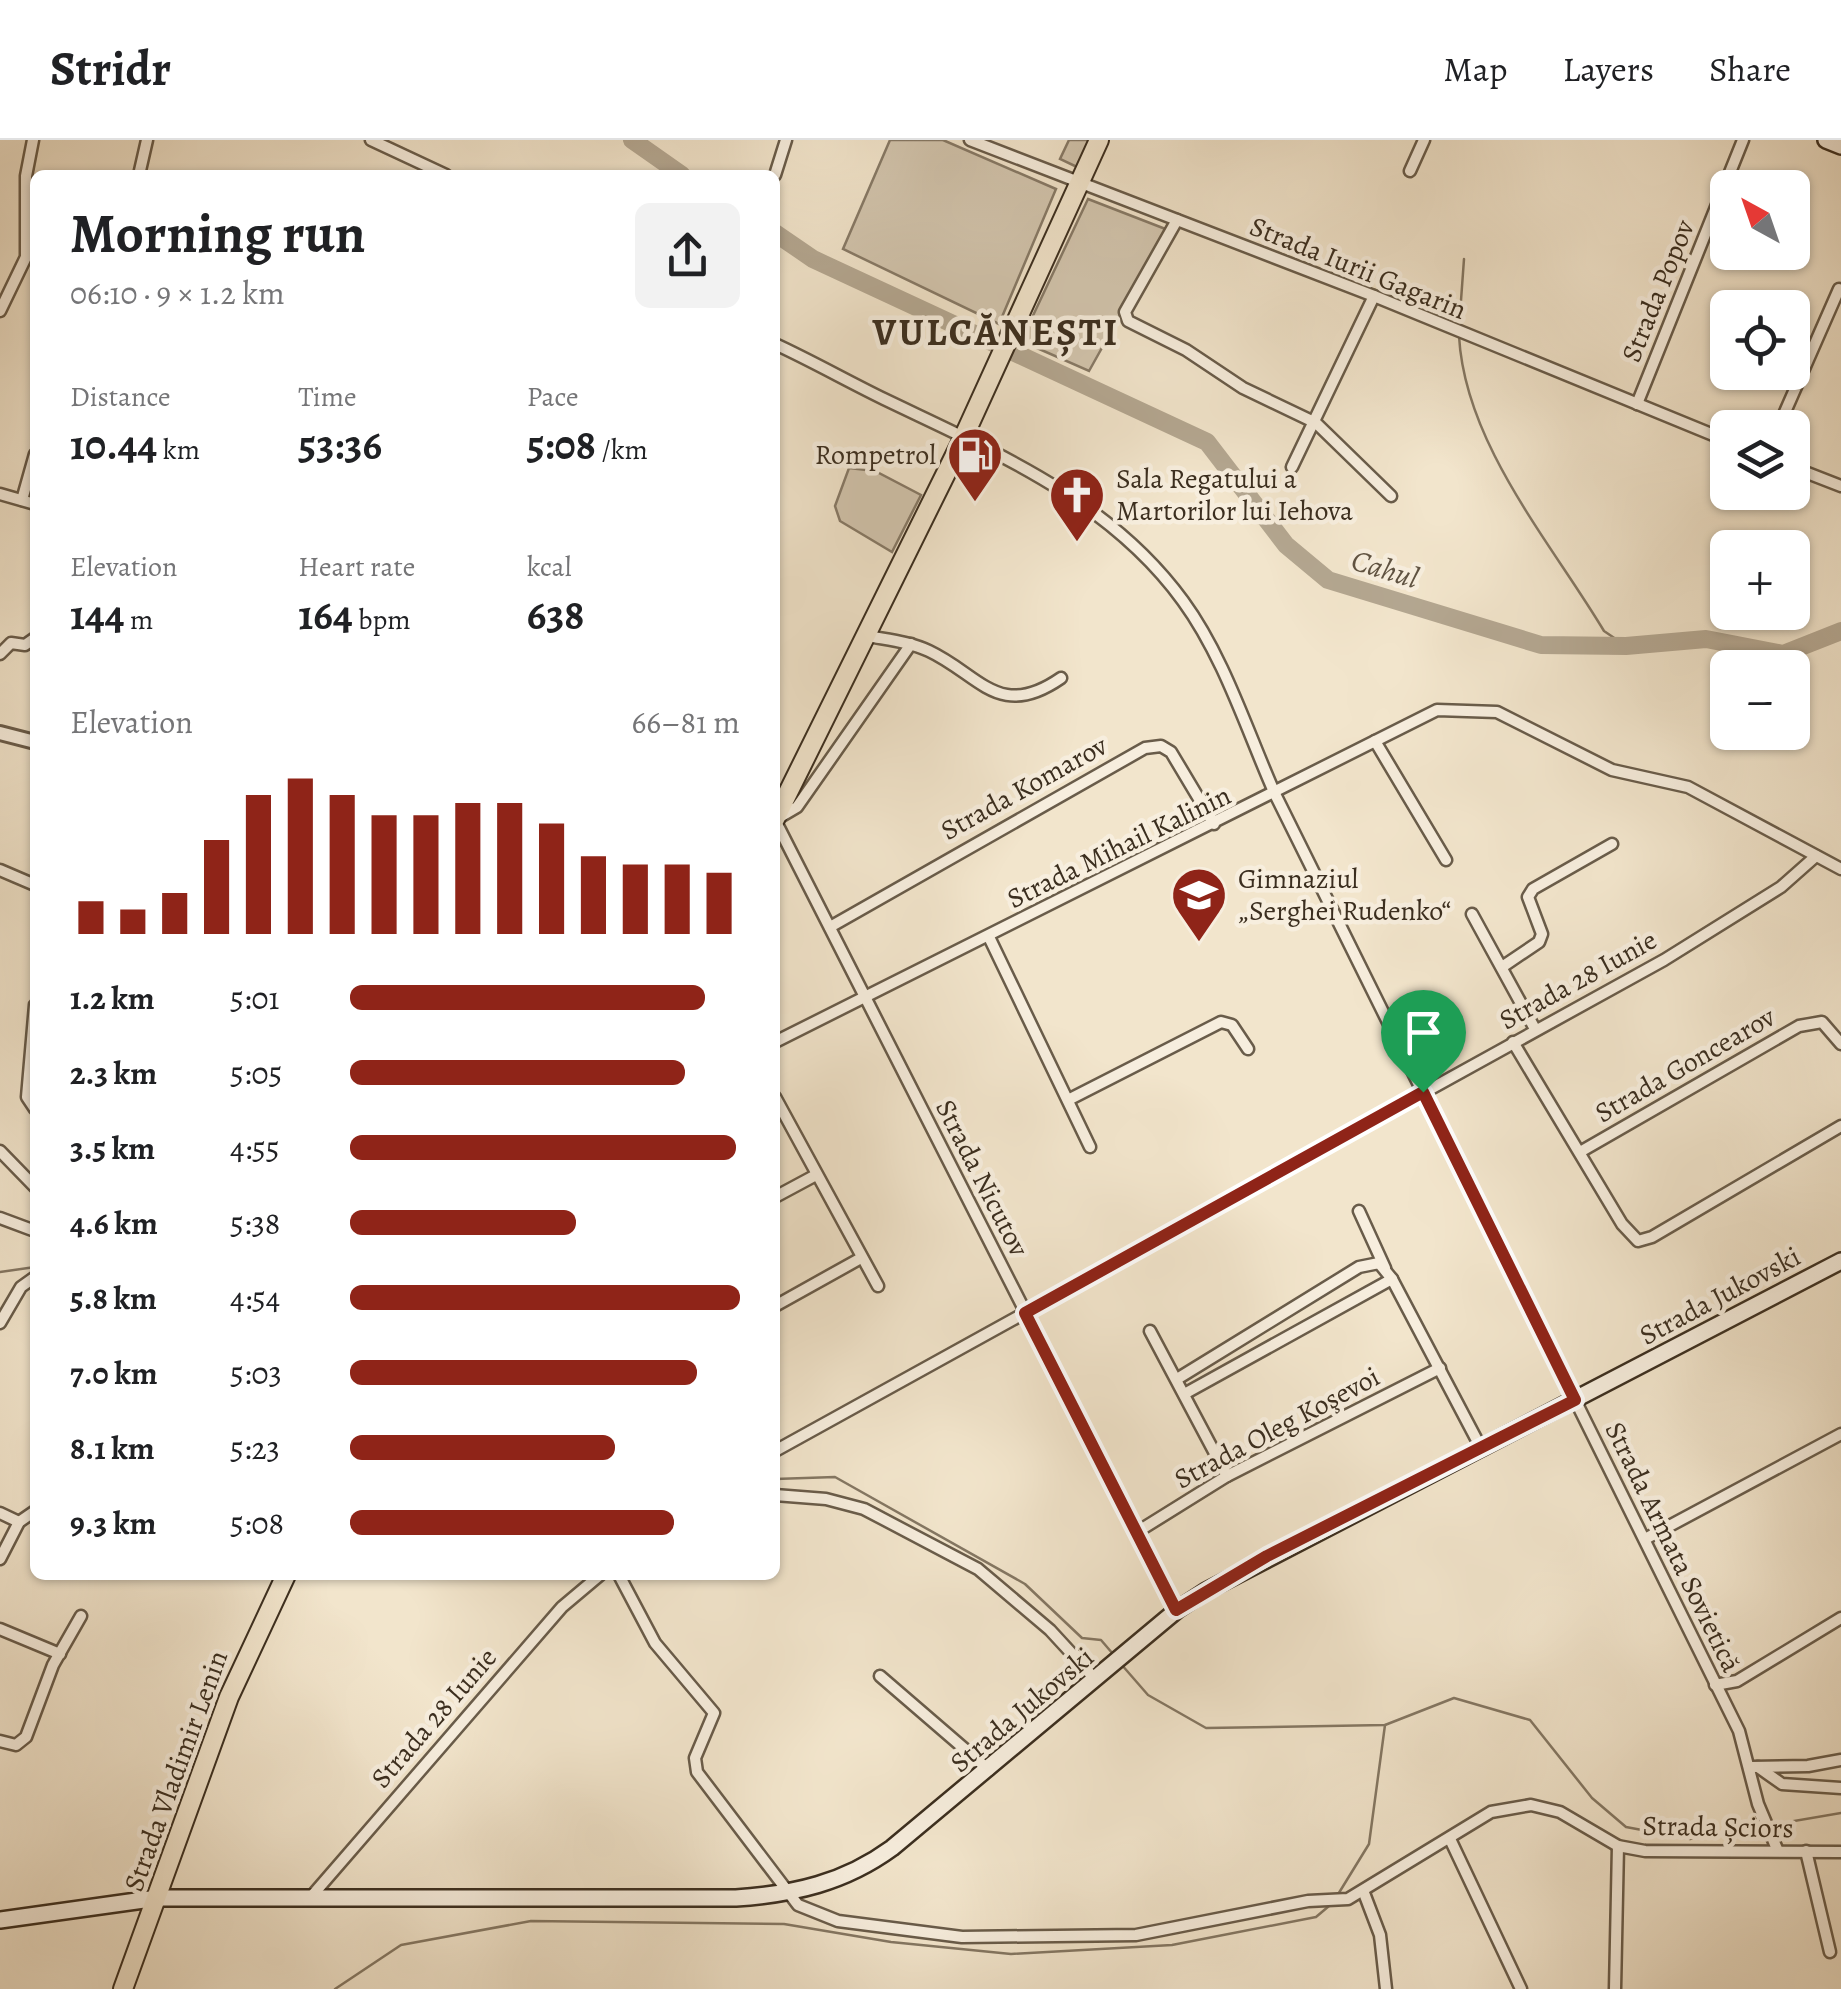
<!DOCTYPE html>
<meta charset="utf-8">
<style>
:root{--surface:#fff;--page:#f2f2f2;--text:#202124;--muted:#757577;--line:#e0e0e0;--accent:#8f2418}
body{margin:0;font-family:Alegreya,serif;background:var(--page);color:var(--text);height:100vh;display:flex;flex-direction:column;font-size:38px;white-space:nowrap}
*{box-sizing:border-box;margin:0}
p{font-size:32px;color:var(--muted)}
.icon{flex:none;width:55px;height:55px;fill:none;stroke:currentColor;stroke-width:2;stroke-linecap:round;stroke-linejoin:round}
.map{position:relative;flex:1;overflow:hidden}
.details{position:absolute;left:30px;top:30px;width:750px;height:1410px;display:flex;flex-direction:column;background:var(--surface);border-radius:15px;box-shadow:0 2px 8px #0004}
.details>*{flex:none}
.needle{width:65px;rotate:320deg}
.buttons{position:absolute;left:1710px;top:30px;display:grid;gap:20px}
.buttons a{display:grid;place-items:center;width:100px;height:100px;border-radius:15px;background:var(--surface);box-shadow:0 2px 8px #0004;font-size:50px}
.pin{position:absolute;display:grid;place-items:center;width:85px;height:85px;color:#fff;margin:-102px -42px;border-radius:50% 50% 50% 0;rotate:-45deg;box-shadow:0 0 10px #0007}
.pin .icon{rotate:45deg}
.round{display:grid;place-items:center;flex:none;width:105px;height:105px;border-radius:15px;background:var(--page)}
.overview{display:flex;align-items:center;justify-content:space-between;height:170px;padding:0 40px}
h1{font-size:55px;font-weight:600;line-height:75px}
.metrics{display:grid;grid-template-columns:repeat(3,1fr);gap:15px;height:170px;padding:10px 40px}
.metrics div{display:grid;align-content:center}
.metrics b{font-size:42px;font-weight:600}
.metrics small{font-size:28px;font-weight:400}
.metrics p{font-size:28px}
.chart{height:280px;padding:20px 40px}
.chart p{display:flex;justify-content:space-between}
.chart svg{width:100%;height:180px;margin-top:10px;stroke:var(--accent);stroke-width:6}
ul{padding:0 40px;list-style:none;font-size:32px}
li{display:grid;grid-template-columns:160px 120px 1fr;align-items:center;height:75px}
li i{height:25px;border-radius:12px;background:var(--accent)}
header{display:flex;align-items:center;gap:60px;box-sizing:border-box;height:140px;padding:0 50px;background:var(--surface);border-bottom:2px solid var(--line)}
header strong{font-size:48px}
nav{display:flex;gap:55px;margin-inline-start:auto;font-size:35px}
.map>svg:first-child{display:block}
</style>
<header>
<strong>Stridr</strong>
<nav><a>Map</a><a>Layers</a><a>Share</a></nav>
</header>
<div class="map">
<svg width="1841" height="1849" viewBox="0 0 1841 1849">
<rect width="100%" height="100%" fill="#f2e5cc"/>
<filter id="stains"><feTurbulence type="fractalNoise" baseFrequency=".002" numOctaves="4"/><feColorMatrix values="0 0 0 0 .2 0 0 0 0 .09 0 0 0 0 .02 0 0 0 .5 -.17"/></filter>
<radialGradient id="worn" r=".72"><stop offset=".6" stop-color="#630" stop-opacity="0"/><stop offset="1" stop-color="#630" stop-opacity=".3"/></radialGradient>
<g fill="#d3c6af" stroke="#877a67" stroke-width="2.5">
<polygon points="890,0 943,0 1056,49 999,184 843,109"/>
<polygon points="1069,0 1089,0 1077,27 1060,19"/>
<polygon points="1088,59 1168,90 1089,231 1021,201"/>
<polygon points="849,328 875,331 921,355 892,412 840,381 835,366"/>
</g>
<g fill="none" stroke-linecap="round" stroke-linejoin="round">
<g stroke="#847763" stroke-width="2.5">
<polyline points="1459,188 1464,119"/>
<path d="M1459 196C1465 304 1550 401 1604 491L1626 506"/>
<polyline points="0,1132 35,1127"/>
<polyline points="775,1339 835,1337 1025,1444 1082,1498 1101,1500 1113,1514"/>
<polyline points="1121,1524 1148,1555 1206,1588 1385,1585 1454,1558 1530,1580 1592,1658 1626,1687 1690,1699 1762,1686"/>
<polyline points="1770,1685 1841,1673"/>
<polyline points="1337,1756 1369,1704 1385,1585"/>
<polyline points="335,1849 401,1805 531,1781 784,1784 891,1802 1011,1814 1172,1805 1316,1777 1329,1766"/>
</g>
<g stroke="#b4a791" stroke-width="18">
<polyline points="632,0 682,35"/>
<polyline points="775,93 813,119 1207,302 1286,405 1328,440 1541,505 1626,506 1706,499 1783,514 1841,491"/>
</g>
<g stroke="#695c4a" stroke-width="15">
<g id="minor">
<polyline points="371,0 446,35"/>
<polyline points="970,0 1374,156 1728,301"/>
<polyline points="1410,31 1424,0"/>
<polyline points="139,35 147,0"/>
<polyline points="775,35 786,0"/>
<polyline points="1177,80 1125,172 1128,181 1186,210 1243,248 1316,283 1391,356"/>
<polyline points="0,171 26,117 26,36 33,0"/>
<path d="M775 204C812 221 847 241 884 259 994 312 1109 359 1183 461 1224 517 1247 591 1275 654L1739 1591 1758 1664 1777 1709"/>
<polyline points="1637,264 1743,0"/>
<polyline points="1778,288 1839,149"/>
<polyline points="1292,327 1374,156"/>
<polyline points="1792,327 1841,346"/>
<polyline points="0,354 35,364"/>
<polyline points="22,360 35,314"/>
<path d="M868 496C889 500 910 502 929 511 980 535 999 581 1061 538"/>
<polyline points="0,514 11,503 25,505 35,498"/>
<polyline points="1375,601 1446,720"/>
<polyline points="780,677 797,667 911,504"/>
<polyline points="775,680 1177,1470"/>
<polyline points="0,730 35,745"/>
<polyline points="1472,774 1535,889"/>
<polyline points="830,787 1145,608 1161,606 1171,612 1214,684"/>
<polyline points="989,797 1090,1007"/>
<polyline points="1502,827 1539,802 1542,794 1528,757 1533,749 1612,704"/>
<polyline points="35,865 27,957 35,969"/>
<polyline points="775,902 1437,570 1497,572 1612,630 1688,647 1841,729"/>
<polyline points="1513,902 1622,1084 1638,1101 1652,1097 1841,986"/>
<polyline points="775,957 878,1146"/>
<polyline points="1068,960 1221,882 1232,885 1248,909"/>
<polyline points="0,1011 35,1047"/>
<polyline points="1580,1012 1799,886 1822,882 1841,904"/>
<polyline points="775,1057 816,1035"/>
<polyline points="1359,1071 1385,1128"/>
<polyline points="0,1078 35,1091"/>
<polyline points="775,1166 861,1118"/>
<polyline points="0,1183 21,1147 35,1137"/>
<polyline points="1150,1191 1227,1336"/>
<polyline points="1177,1239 1359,1127 1379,1123 1392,1139 1481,1308"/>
<polyline points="1186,1253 1392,1139"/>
<polyline points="775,1311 1664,820 1781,747 1816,716"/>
<polyline points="775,1355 826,1359 864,1369 978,1429 1050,1490 1096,1540"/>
<polyline points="0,1373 19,1382"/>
<polyline points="1137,1392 1227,1336 1440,1228"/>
<polyline points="1645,1399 1841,1294"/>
<polyline points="0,1419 19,1382 35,1371"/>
<polyline points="619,1435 655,1503 714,1573 695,1618 697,1632 798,1765 838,1781 962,1797 1136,1795 1308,1761 1348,1759 1491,1672 1531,1665 1560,1672 1618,1706 1645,1711 1841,1712"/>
<polyline points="0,1489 60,1514"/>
<polyline points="880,1536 989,1630"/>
<polyline points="1715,1545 1737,1541 1841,1478"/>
<polyline points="0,1601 16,1605 26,1597 53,1525 81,1476"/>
<polyline points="1752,1627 1808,1626 1841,1620"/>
<polyline points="1758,1627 1782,1644 1841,1648"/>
<polyline points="1450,1699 1521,1849"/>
<polyline points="1806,1711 1830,1812"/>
<polyline points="1364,1753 1380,1795 1386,1849"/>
<polyline points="310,1758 562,1467 600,1435"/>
<polyline points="1615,1849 1618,1706"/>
</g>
</g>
<g stroke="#695c4a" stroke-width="18">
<polyline id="tertiary" points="0,593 35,602"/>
</g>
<g stroke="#3b2e1f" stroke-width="20">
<g id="secondary">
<polyline points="1826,0 1841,6"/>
<path d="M0 1780 158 1758H736C794 1754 844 1743 892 1708L1177 1470 1206 1451 1841 1121"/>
</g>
</g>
<g stroke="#3b2e1f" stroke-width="22">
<g id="primary">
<polyline points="775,679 959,307 1099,0"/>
<polyline points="123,1849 229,1557 286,1435"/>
</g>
</g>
<use href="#minor" stroke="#f7eede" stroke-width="10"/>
<use href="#tertiary" stroke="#f7eede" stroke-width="12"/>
<use href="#secondary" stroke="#f7eede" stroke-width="15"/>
<use href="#primary" stroke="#f2e5cc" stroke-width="18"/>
</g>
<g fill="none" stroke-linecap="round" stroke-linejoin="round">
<g stroke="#fff" stroke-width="20">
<polygon id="route" points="1423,952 1575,1260 1267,1416 1176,1470 1025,1173"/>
</g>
<use href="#route" stroke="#8f2418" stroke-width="12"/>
</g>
<defs>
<g id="fuel-pin" transform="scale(2.875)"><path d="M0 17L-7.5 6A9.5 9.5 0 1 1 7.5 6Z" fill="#8f2418" stroke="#f7eede"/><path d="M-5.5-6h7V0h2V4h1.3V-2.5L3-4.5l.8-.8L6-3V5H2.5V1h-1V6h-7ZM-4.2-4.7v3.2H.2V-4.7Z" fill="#fff"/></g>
<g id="church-pin" transform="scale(2.875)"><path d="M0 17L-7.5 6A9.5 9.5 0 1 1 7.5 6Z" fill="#8f2418" stroke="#f7eede"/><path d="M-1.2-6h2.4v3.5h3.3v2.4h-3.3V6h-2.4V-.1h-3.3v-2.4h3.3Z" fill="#fff"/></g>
<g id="school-pin" transform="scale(2.875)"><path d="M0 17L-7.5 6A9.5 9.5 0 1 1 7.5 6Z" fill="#8f2418" stroke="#f7eede"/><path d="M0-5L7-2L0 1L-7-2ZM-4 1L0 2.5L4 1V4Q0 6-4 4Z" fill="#fff"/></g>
</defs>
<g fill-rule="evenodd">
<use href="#fuel-pin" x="975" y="315"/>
<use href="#church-pin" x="1077" y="355"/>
<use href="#school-pin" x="1199" y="755"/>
</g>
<g text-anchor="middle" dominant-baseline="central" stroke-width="9" stroke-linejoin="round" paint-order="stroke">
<g font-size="28" fill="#3b2e1f" stroke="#f7eede">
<text transform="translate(1358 128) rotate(22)">Strada Iurii Gagarin</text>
<text transform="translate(1658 151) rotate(-68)">Strada Popov</text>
<text transform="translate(1024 648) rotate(-29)">Strada Komarov</text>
<text transform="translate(1119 707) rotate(-26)">Strada Mihail Kalinin</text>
<text transform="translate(1578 840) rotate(-29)">Strada 28 Iunie</text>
<text transform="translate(1685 925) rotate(-30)">Strada Goncearov</text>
<text transform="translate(982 1038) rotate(63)">Strada Nicutov</text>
<text transform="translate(1720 1156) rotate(-28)">Strada Jukovski</text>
<text transform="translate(1277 1288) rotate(-28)">Strada Oleg Koşevoi</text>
<text transform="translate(1673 1407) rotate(64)">Strada Armata Sovietică</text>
<text transform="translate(1022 1570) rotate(-40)">Strada Jukovski</text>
<text transform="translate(434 1578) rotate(-49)">Strada 28 Iunie</text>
<text transform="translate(176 1631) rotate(-70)">Strada Vladimir Lenin</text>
<text transform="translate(1718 1687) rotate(1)">Strada Șciors</text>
</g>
<g font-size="28" fill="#3b2e1f" stroke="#f7eede" text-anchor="start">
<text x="936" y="315" text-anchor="end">Rompetrol</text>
<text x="1116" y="339">Sala Regatului a<tspan x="1116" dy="32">Martorilor lui Iehova</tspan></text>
<text x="1238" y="739">Gimnaziul<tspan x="1238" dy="32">„Serghei Rudenko“</tspan></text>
</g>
<g font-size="30" font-style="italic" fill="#5f5241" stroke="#f7eede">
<text transform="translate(1385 429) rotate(17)">Cahul</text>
</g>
<g font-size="38" font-weight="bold" letter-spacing="2.5" fill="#3b2e1f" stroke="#f7eede">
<text x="996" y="192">VULCĂNEȘTI</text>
</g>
</g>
<rect width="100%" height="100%" filter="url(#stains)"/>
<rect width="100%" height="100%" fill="url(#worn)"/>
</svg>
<div class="buttons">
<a><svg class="needle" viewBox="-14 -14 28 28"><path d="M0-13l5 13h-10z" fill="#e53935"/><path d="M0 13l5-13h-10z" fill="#757577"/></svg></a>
<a><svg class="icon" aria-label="locate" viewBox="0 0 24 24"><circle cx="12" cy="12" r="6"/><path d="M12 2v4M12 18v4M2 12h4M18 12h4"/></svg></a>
<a><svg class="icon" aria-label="layers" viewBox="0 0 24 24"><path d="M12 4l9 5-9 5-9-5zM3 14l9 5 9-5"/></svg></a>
<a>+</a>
<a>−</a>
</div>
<div class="pin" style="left:1423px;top:952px;background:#1e9e55"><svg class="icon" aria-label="arrive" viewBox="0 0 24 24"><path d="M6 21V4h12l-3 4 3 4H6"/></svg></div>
<section class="details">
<div class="overview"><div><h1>Morning run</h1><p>06:10 · 9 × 1.2 km</p></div><a class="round"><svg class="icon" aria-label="share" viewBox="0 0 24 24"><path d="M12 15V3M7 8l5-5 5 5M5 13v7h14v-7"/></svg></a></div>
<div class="metrics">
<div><p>Distance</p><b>10.44<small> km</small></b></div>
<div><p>Time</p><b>53:36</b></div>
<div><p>Pace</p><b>5:08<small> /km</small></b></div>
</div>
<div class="metrics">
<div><p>Elevation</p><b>144<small> m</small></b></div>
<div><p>Heart rate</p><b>164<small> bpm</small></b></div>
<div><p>kcal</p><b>638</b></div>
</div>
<div class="chart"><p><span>Elevation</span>66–81 m</p>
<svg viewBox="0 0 160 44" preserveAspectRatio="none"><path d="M5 44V36M15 44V38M25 44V34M35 44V21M45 44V10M55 44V6M65 44V10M75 44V15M85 44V15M95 44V12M105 44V12M115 44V17M125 44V25M135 44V27M145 44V27M155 44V29"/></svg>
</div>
<ul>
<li><b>1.2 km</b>5:01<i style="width:91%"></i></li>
<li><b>2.3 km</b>5:05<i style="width:86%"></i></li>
<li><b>3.5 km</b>4:55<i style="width:99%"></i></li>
<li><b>4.6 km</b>5:38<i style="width:58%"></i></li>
<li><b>5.8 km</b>4:54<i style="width:100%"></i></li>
<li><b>7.0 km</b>5:03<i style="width:89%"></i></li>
<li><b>8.1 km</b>5:23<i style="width:68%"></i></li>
<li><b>9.3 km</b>5:08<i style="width:83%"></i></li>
</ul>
</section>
</div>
